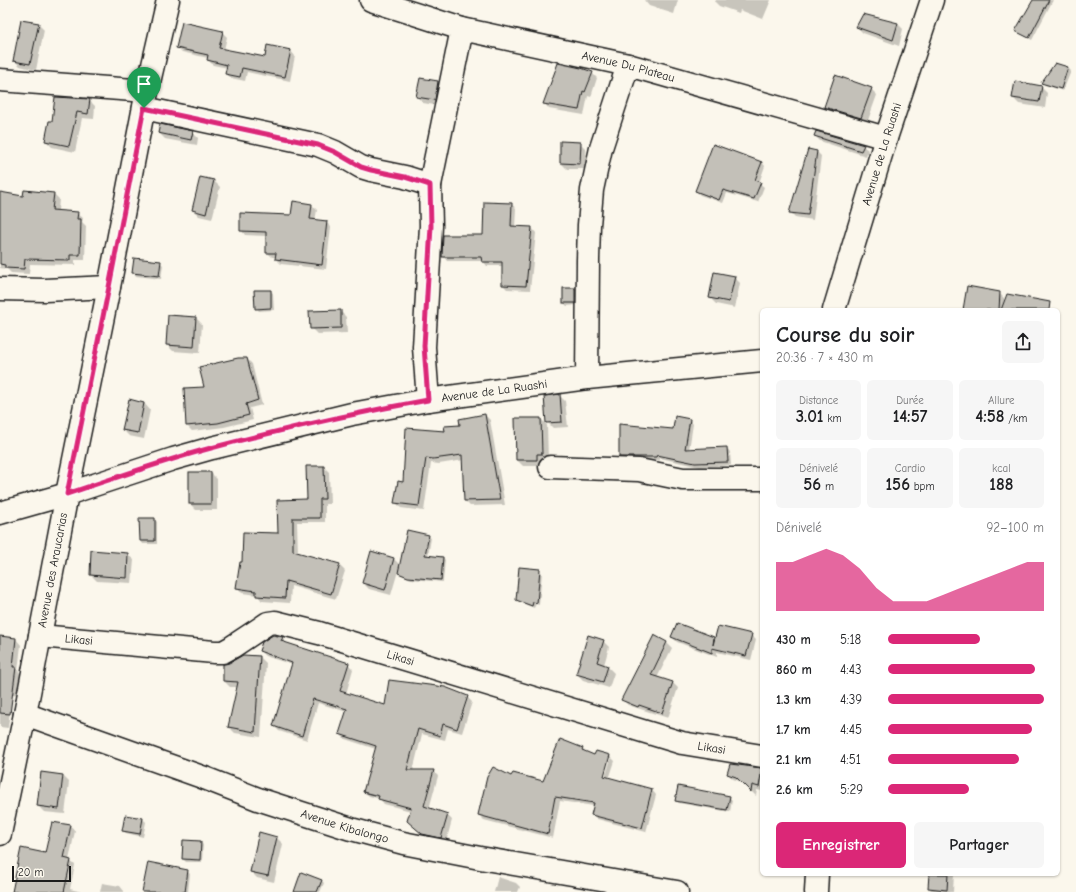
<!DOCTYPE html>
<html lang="fr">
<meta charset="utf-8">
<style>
:root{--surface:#fff;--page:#f6f6f6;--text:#202124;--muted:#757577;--accent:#db2777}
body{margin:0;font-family:"Comic Neue",sans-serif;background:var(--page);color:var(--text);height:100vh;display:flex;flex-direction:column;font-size:15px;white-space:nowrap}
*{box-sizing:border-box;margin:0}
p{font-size:13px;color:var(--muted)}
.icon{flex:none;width:22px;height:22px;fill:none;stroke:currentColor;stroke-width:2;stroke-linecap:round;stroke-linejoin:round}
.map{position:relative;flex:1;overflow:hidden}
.side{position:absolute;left:760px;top:308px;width:300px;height:568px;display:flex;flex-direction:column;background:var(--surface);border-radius:6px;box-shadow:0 1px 3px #0004}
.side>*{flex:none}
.scale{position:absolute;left:12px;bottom:10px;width:59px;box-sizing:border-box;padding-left:4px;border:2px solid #1c1c1c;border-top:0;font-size:11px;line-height:14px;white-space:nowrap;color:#1c1c1c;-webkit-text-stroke:3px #fbf7ec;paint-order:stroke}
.pin{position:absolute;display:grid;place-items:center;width:34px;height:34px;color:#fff;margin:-41px -17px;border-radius:50% 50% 50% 0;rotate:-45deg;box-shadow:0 0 4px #0007}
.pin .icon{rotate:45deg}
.round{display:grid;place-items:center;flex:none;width:42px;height:42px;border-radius:6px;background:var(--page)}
.headline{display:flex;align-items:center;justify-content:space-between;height:68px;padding:0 16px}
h1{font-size:22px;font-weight:700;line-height:30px}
.figures{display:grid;grid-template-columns:repeat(3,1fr);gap:6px;height:68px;padding:4px 16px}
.figures div{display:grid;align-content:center;border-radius:6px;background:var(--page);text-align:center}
.figures b{font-size:17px;font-weight:700}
.figures small{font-size:11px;font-weight:400}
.figures p{font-size:11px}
.chart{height:112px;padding:8px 16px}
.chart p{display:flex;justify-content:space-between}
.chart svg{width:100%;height:72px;margin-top:4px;fill:var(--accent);opacity:.7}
.cta{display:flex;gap:8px;margin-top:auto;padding:8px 16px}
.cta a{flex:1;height:46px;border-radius:6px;background:var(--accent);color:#fff;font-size:16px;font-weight:700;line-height:46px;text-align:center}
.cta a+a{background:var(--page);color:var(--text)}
ul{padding:0 16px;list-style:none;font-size:13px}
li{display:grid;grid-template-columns:64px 48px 1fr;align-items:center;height:30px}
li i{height:10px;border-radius:5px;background:var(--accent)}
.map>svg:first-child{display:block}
</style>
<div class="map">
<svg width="1076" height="892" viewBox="0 0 1076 892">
<rect width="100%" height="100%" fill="#fbf7ec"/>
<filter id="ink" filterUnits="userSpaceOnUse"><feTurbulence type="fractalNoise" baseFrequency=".025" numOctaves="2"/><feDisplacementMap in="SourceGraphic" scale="8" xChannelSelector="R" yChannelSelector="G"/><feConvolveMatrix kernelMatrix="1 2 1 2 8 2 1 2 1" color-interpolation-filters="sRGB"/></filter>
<g filter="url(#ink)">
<g fill="#0003" fill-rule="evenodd">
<polygon points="644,0 678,0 674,14 649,6"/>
<polygon points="716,0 771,0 763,19 740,10 739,13 719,6 715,2"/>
<polygon points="1035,0 1053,0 1032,40 1016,31"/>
<polygon points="897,23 903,29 899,46 863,33 857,27"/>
<polygon points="38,24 44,30 36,70 20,66 14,60"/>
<polygon points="222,32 227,37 224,50 266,58 291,51 295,56 290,81 247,72 245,81 231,78 227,74 228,68 213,65 208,60 208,58 182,52 177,47"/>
<polygon points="1056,64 1068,68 1071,71 1063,91 1045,85 1042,82"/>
<polygon points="592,73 597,78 591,97 588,96 584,115 549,109 544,103"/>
<polygon points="421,79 438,82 444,88 440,106 423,103 417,97"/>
<polygon points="1041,87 1047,93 1045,108 1019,104 1013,98"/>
<polygon points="871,89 877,95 867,123 831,113 825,107"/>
<polygon points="89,100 95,106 94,119 82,118 75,152 52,147 46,141"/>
<polygon points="192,132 198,138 197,145 165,139 159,133"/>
<polygon points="815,136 863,146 868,150 866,156 820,141"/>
<polygon points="580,143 586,149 586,169 567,169 561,163"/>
<polygon points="816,151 821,156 813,220 795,217 790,212"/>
<polygon points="762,162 765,166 759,183 764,187 758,202 727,193 723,203 700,195 696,191"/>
<polygon points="214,181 220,187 212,219 199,216 193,210"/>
<polygon points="0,194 24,197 54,194 59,199 58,211 77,213 83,218 82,222 86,226 85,260 75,260 75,265 30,264 29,274 11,273 7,269 0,268"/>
<polygon points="511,204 516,208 515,227 532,228 536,233 530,290 507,289 503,285 503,266 487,266 483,261 447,261 443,256 484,236"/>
<polygon points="312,205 317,210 315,221 326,222 331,227 326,269 281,264 276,259 276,257 272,257 267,252 267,236 245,235 241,230 292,216"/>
<polygon points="160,262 163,265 161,279 136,276 134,273"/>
<polygon points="734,277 740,283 735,308 716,304 710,298"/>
<polygon points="575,289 578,291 577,305 567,306 564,303"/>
<polygon points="270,291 273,293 274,310 259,311 256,308"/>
<polygon points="999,293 1004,298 1004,303 1041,310 964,310"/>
<polygon points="340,311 346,317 347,333 317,334 311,328"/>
<polygon points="169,316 196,318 202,324 200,353 173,351 167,345"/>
<polygon points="247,359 252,364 262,405 250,408 253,420 224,427 192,431 187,426 205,388"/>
<polygon points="559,395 565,401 568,427 553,428 547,422"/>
<polygon points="144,403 150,410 144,439 129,436 123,430"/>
<polygon points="485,415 490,420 505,505 470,506 465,501 464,460 439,464 431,463 424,511 401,508 395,502 404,483 446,432"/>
<polygon points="541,419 547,425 548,460 543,466 523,466 517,460"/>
<polygon points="690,420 693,424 689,450 727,448 730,452 731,465 700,467 660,458 660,460 624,460 620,456 674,430"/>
<polygon points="324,467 329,472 330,504 325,504 325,522 297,522 298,553 339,565 345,571 336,599 291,586 290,603 262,601 257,595 242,593 237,587 279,534 308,500"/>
<polygon points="211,473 217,479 217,510 196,510 190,504"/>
<polygon points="140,519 154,519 157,522 157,544 143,544 141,541"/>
<polygon points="428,536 431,538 428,556 443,557 445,560 443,582 411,579 402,575 398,571 391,595 369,589 363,583 372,553 394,559 401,566"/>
<polygon points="127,554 134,560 132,583 97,581 91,575"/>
<polygon points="539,570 542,573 539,605 536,604 534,608 520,602 517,600"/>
<polygon points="751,635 756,640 751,660 717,652 717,657 677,642 672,637 713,638 715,640"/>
<polygon points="0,637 16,639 21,645 18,671 21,674 18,695 12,694 8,728 0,727"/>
<polygon points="282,638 287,643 287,644 348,664 353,669 346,694 385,706 467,697 472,702 462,733 448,729 445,740 422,734 413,771 433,771 438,776 429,809 447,815 452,820 446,842 428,839 413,826 411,811 384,804 380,799 369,796 364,791 376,749 345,739 340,734 347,712 318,703 307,740 279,731 274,726 293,665 265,656 260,651"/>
<polygon points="603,641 609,647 604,665 608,667 614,673 609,688 583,680 577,674"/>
<polygon points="667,643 672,648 657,678 673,683 678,688 668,718 628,705 623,700"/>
<polygon points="260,657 266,663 261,737 235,733 229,727 238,687 230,687 224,681"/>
<path d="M582 748 588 754 595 757 597 752 610 756 615 761 609 779 652 790 656 795 646 832 597 819 592 814 594 806 560 801 553 838 484 820 479 815 512 778 543 782ZM609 758H611L604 781H602Z"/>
<polygon points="731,765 762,769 762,791 757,790 756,796 742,782 733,779 728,774"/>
<polygon points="63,776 69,782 65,814 44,812 38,806"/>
<polygon points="729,797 732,800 730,812 679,803 676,801"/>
<polygon points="126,816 143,819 146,822 143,837 126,833 123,831"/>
<polygon points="71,826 75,831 69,860 75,865 70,889 82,892 12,892"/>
<polygon points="277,838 283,844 274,882 257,878 251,872"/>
<polygon points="200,842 203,845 202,862 186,862 183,859"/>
<polygon points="187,871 190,874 188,892 143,892"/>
<polygon points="930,874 954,874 953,892 933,892 929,888"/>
<polygon points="498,877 516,883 520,887 518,892 494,892"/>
<polygon points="321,880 324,883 320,892 297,892"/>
<polygon points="102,883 120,886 124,891 124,892 100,892"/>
</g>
<g fill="#c3c0b8" stroke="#1c1c1c">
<polygon points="1033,0 1049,0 1029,38 1015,31"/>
<polygon points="863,14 898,23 893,40 856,27"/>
<polygon points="21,20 39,23 30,64 13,61"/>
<polygon points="182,22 223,31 219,48 265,57 267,45 291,50 285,77 242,68 240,77 225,74 227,65 207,60 208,55 176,48"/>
<polygon points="558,63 581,68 593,72 585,92 583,91 579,110 543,104"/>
<polygon points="1055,63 1068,67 1061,89 1041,83"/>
<polygon points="835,75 872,88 861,118 824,107"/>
<polygon points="420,78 438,81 435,100 416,97"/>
<polygon points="1015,81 1042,86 1039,102 1012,98"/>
<polygon points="55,97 90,99 88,114 77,112 69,146 45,141 49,121 52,121"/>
<polygon points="160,124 193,131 191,140 158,133"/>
<polygon points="816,131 864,145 861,151 814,136"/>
<polygon points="560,141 581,142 580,164 560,163"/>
<polygon points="713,144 762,162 755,180 761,182 754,199 723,190 719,200 695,191"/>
<polygon points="808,149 817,151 808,215 789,213"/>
<polygon points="200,177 214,180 206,214 192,210"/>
<polygon points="24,190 54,193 52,210 78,212 77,219 81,219 80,255 70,255 70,260 25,259 24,269 5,268 5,265 0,264 0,192 23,196"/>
<polygon points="293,201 312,204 310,219 327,221 322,265 275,259 276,253 266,253 266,232 240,231 240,213 291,215"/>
<polygon points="484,202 512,203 511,226 532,227 526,286 502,285 502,262 482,262 481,257 442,257 443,235 483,235"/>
<polygon points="134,258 161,261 159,276 132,273"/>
<polygon points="714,272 735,276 729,302 709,298"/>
<polygon points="967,286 1000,292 999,310 963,310"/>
<rect x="563" y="288" width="12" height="15"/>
<polygon points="254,290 271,290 271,308 255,309"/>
<polygon points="1007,294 1050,302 1049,310 1001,310"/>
<polygon points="341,310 341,328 310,329 309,311"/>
<polygon points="168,315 196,317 194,347 166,345"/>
<polygon points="238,358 247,358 258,400 246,404 249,415 218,423 186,426 184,388 204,387 199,367"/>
<polygon points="560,394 562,422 546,423 544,396"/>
<polygon points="129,399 144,403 138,433 122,430"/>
<polygon points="485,414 500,500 464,501 462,455 433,459 426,458 419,506 394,503 398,481 403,482 406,428 445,431 444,426 460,425 459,419"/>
<polygon points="675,416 690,419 685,449 727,447 728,462 695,463 657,455 656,457 619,457 619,424 673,429"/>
<polygon points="515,418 541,418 542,454 537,454 537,460 516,460"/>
<polygon points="306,466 324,466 325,499 320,499 320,518 293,518 293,551 340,564 331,594 286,581 285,598 256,596 256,591 236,588 240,562 242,562 243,532 278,533 277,500 307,499"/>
<rect x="189" y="472" width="22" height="32"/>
<polygon points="139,518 155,518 155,541 140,541"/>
<polygon points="407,530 429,535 425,555 443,557 441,580 408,577 398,573"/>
<polygon points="91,550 128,553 127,578 90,575"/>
<polygon points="371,551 394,558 385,590 362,583"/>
<polygon points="519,567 540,569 537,603 533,602 532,606 516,600"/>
<polygon points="677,623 714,637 713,645 718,626 752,634 746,656 712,648 712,653 671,637"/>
<polygon points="273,635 283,637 281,641 349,663 340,691 385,705 389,680 445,687 468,696 457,729 443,724 440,736 418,729 407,770 434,770 424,806 448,814 441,838 422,834 407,821 411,808 378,799 379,796 363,792 376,746 339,734 347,709 313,699 302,736 273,726 292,663 259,651 262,642"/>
<polygon points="588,635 604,640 597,662 608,666 603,682 576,674"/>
<polygon points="654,635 667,642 651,675 673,682 662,713 639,705 638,707 621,700"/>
<polygon points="0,636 16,638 13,667 16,667 10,714 0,713"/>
<polygon points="243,655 260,656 255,732 228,727 238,682 223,681 223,664 229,663"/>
<polygon points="560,739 583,748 582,750 594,755 596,751 610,755 604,776 652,789 642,828 591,815 594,803 555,797 548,834 478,815 487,777 493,767 511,776 513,773 543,781"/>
<polygon points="730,764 762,768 759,787 752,785 751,792 736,777 727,774"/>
<polygon points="41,772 63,775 59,809 37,806"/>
<polygon points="678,786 730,796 727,810 675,801"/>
<polygon points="125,815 143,818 140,834 122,831"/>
<polygon points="52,822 71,825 64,858 71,860 64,892 12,892 21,848 45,853"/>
<polygon points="259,832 277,837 268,876 250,872"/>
<polygon points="183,840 201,841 200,860 182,859"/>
<polygon points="148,862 188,870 185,892 142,892"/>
<polygon points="301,872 322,880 317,892 294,892"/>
<polygon points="929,874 948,874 947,890 928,888"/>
</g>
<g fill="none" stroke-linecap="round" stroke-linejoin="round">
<g stroke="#1c1c1c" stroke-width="25">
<g id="minor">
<path id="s1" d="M371 0 462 29 628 65 886 138"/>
<polyline points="0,80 147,91"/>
<polyline points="144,108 318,145 335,152 361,167 371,170 405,177 430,185"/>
<polyline points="0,289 45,290 109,287"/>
<path id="s2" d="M834 310 886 138 932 0"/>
<polyline points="587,378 588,260 589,225 592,190 601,148 628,65"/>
<polyline points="428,400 424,347 431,226 430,185 462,29"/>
<polyline points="550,467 639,470 683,479 762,479"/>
<path id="s3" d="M0 513 67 494 173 459 212 448 352 414 428 400 587 378 762 361"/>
<path id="s4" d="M40 636 214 652H223L232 647 268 623 275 622 319 633 682 743 762 756"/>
<path id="s5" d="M25 714 202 777 258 799 351 829 403 843 480 858 677 892"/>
<polyline points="816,892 817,874"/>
</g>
</g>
<g stroke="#1c1c1c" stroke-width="25">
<g id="tertiary">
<path id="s6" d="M0 834 25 714 67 494 109 287 147 91 168 0"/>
</g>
</g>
<use href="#minor" stroke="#fbf7ec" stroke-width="22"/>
<use href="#tertiary" stroke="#fbf7ec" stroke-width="22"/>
</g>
</g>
<g fill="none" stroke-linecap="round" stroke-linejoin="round" filter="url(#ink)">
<g stroke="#fff" stroke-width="8">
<path id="route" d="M144 108 318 145 335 152 361 167 371 170 405 177 430 185 431 226 424 346 428 400C355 413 283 429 211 448 162 461 115 478 67 494L109 287Z"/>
</g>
<use href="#route" stroke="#db2777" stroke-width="5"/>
</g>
<g text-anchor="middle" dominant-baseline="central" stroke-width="3" stroke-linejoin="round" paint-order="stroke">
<g font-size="12" fill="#1c1c1c" stroke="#fbf7ec">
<text stroke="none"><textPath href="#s1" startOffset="266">Avenue Du Plateau</textPath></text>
<text stroke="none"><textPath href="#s2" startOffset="163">Avenue de La Ruashi</textPath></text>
<text stroke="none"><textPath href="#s3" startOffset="510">Avenue de La Ruashi</textPath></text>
<text stroke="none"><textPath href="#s6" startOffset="269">Avenue des Araucarias</textPath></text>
<text stroke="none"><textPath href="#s4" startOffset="39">Likasi</textPath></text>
<text stroke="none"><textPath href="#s4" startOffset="375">Likasi</textPath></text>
<text stroke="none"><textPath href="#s4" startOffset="699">Likasi</textPath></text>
<text stroke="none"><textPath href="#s5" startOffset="339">Avenue Kibalongo</textPath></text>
</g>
</g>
</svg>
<div class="scale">20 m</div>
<div class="pin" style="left:144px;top:108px;background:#1e9e55"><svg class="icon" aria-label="arrive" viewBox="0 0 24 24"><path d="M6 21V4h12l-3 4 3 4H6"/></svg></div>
<section class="side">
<div class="headline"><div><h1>Course du soir</h1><p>20:36 · 7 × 430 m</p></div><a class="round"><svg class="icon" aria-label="share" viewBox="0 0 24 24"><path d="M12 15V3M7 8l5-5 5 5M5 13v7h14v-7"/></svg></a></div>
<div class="figures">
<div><p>Distance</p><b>3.01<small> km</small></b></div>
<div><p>Durée</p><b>14:57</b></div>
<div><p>Allure</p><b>4:58<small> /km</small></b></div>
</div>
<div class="figures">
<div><p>Dénivelé</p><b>56<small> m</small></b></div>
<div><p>Cardio</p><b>156<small> bpm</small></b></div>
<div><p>kcal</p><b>188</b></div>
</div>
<div class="chart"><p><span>Dénivelé</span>92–100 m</p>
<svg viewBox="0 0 160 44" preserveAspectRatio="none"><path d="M0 44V14L10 14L20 10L30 6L40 10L50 18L60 30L70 38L80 38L90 38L100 34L110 30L120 26L130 22L140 18L150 14L160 14V44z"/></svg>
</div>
<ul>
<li><b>430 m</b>5:18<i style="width:59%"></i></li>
<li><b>860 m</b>4:43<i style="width:94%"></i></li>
<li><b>1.3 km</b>4:39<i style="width:100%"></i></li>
<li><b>1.7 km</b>4:45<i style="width:92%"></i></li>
<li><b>2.1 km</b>4:51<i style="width:84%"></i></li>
<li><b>2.6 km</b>5:29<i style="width:52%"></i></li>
</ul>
<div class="cta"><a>Enregistrer</a><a>Partager</a></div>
</section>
</div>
